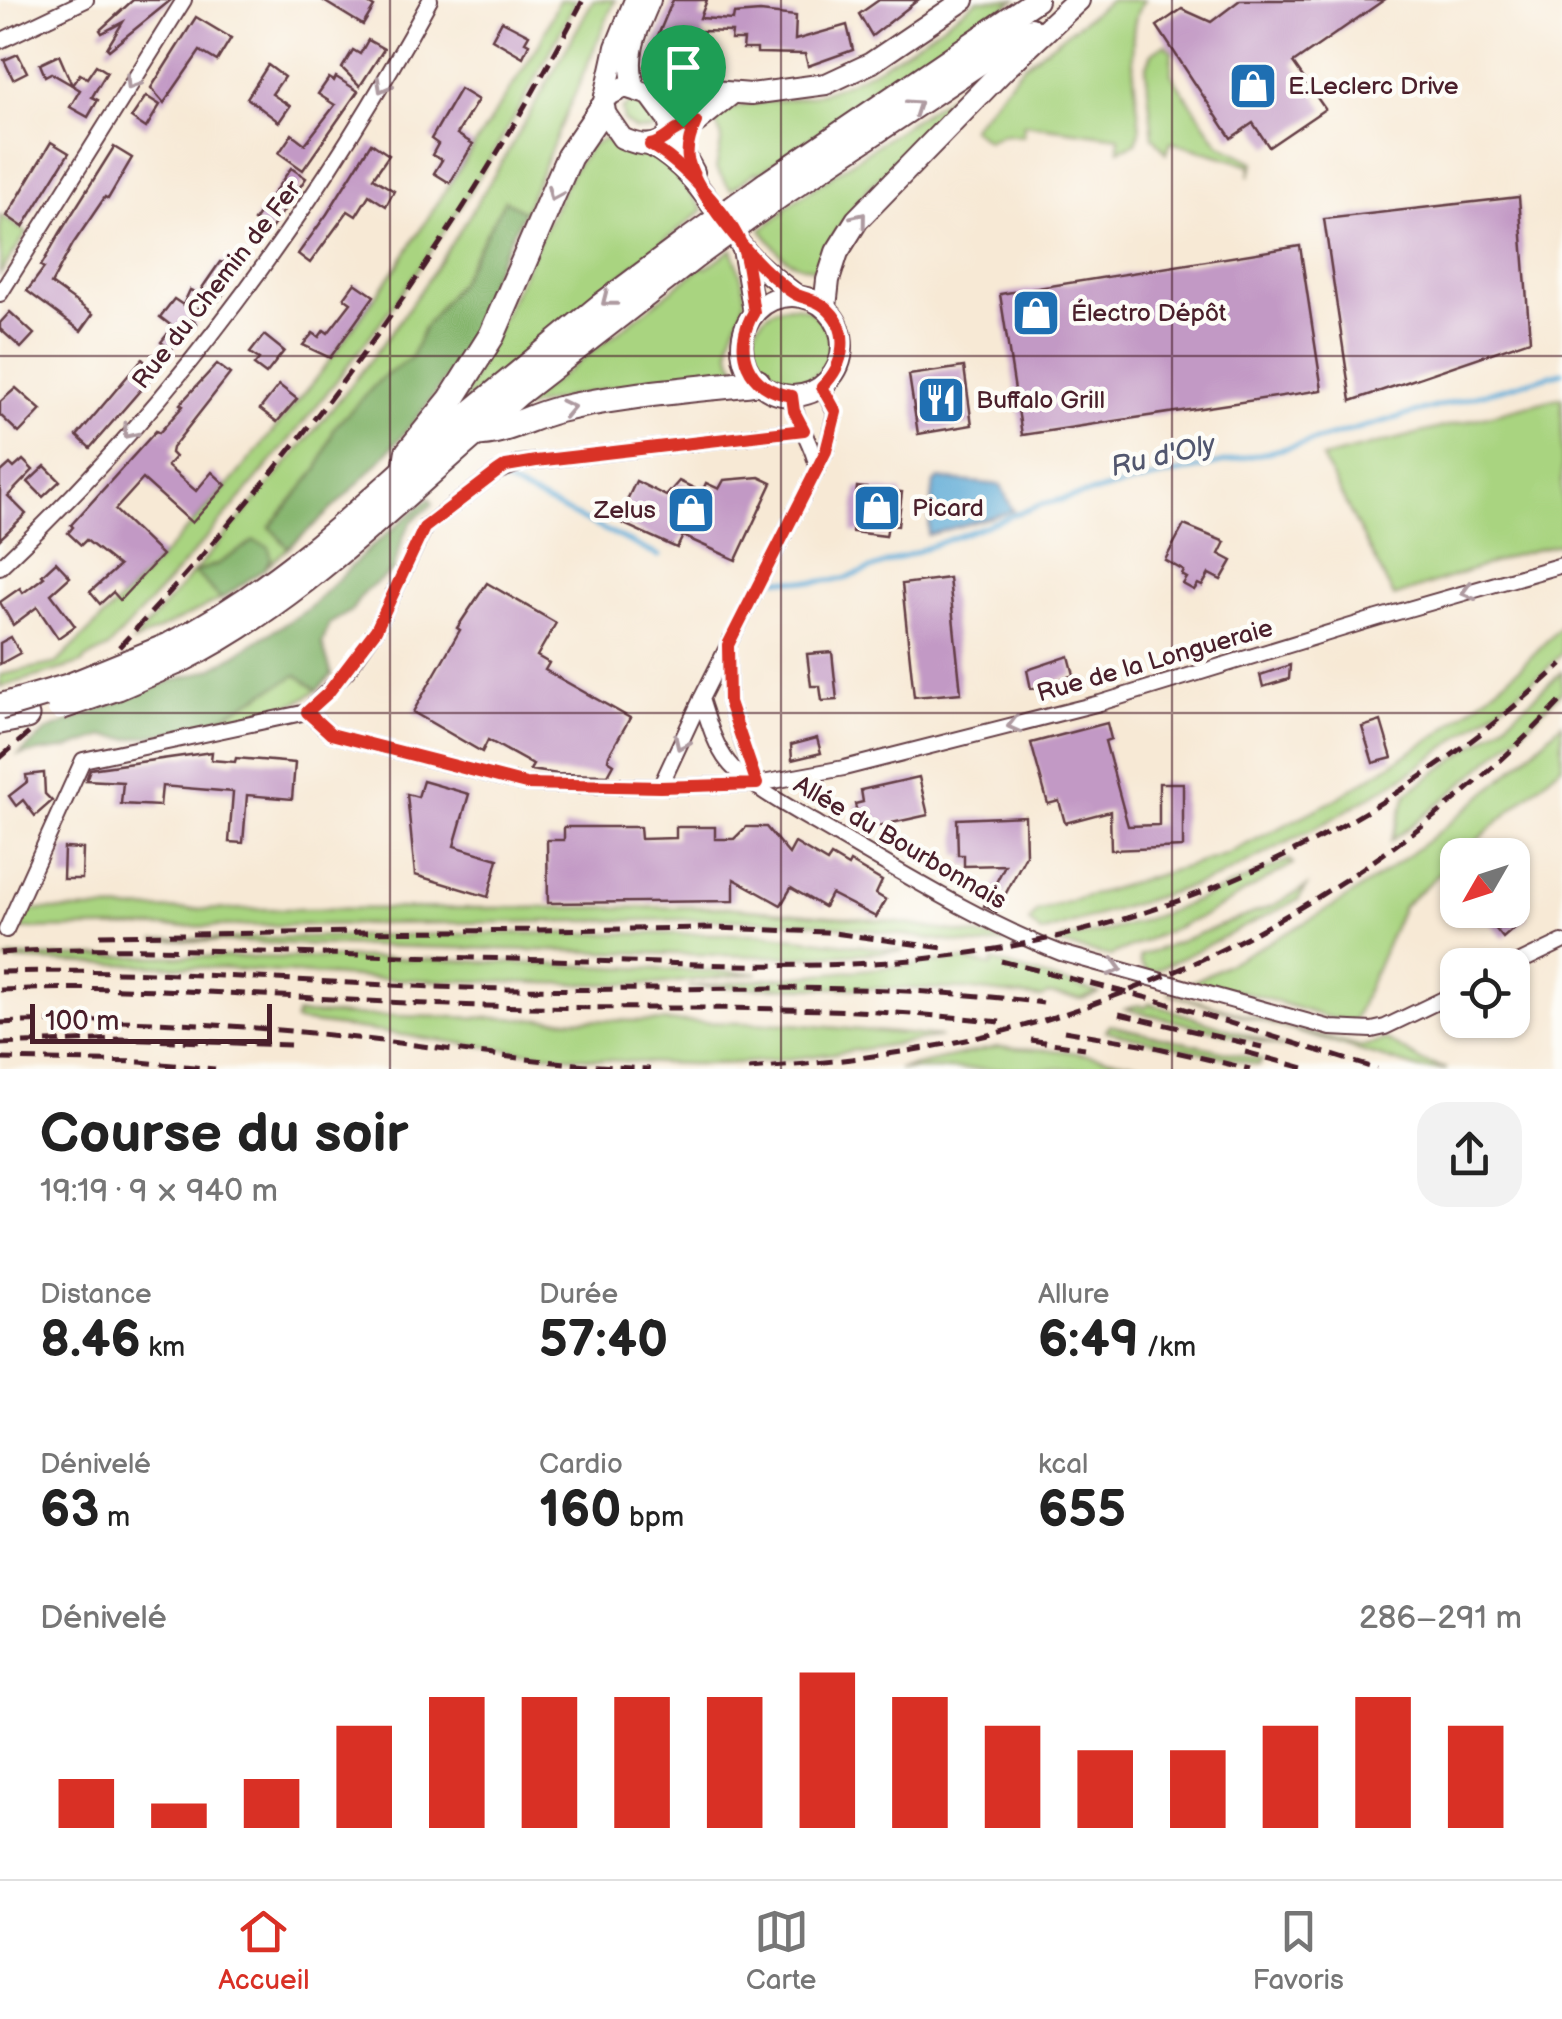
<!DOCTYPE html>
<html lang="fr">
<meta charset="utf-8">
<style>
:root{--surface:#fff;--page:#f2f2f2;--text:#222;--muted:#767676;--line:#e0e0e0;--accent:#d93025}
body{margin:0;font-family:"Balsamiq Sans",sans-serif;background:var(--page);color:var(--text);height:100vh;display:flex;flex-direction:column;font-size:38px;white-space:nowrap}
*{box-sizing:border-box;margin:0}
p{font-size:32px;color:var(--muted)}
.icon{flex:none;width:55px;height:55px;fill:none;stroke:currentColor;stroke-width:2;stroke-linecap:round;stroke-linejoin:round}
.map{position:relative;height:1069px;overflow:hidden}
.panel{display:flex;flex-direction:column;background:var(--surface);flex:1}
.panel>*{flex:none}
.needle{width:65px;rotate:231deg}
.controls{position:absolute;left:1440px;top:838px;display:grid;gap:20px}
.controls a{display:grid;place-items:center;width:90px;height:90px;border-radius:20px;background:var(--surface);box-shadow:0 2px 8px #0004;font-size:50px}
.scale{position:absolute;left:30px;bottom:25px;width:242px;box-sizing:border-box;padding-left:10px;border:5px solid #4a1f2b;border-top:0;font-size:28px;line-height:35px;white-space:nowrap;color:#4a1f2b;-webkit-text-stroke:8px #fdfcf7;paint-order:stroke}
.pin{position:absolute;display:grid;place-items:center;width:85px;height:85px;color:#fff;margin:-102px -42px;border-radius:50% 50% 50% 0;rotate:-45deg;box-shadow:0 0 10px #0007}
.pin .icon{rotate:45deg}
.round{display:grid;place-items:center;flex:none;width:105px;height:105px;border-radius:30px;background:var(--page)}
.overview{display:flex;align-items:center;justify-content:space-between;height:170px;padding:0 40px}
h1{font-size:55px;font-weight:600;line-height:75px}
.stats{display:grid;grid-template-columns:repeat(3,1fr);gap:15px;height:170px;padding:10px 40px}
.stats div{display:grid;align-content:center}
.stats b{font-size:50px;font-weight:600}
.stats small{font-size:28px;font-weight:400}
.stats p{font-size:28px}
.chart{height:280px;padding:20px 40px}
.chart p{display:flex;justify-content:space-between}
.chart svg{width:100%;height:180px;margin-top:10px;stroke:var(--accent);stroke-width:6}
.tab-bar{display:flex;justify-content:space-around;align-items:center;height:140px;border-top:2px solid var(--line);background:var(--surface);font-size:28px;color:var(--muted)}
.tab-bar a{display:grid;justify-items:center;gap:5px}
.tab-bar .current{color:var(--accent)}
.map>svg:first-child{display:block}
</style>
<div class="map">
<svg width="1562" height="1069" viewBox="0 0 1562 1069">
<rect width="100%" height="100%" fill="#fdfcf7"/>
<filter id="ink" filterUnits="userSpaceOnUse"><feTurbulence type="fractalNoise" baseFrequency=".01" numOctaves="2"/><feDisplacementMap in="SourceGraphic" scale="20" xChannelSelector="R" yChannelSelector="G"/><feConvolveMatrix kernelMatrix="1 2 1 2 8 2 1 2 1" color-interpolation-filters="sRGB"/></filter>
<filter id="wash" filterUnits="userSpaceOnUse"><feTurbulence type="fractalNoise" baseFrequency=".0048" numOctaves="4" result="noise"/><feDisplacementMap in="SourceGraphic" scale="40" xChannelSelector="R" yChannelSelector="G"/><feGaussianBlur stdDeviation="2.25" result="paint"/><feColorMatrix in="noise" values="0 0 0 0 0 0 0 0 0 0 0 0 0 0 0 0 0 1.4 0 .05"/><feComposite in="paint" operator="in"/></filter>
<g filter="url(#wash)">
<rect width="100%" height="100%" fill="#f7e9d5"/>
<g fill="#a9d480" stroke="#7a7a56" stroke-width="2.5">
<path d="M559 0H576C461 242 288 452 108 648L84 660 83 663 0 687V675L57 663 124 597 232 481 317 378 398 265 540 43Z"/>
<path d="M593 0H615L524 212 505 200 459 282 424 328 411 358 382 378 335 427 318 469 270 527 288 548 264 569 271 558 254 541 218 564 195 572 221 599 132 643C217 545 304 448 382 345 462 236 529 118 593 0Z"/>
<path d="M978 0H1015L758 174 756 172 731 190 716 169 722 138 714 119C745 96 782 105 818 94 877 76 928 34 978 0Z"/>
<path d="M1111 0H1144C1122 28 1138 96 1140 131L1136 143 1119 150V137L1024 124 1023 136 1002 134 987 141 971 128 1024 65Z"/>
<polygon points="1165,44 1172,51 1171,74 1219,144 1254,162 1249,177 1251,165 1171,142 1167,153 1153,137 1146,68 1152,53"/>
<path d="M1000 61 867 189 834 235 818 270C782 262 783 258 761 229L784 212 783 209Z"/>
<polygon points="633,101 643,104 654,120 653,130 635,130 624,121 622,109"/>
<polygon points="605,139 626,151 659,157 673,169 703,210 466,401 464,398 571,173 591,145"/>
<polygon points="0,215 27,233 0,274"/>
<path d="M732 249C736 263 745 282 745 297 746 320 713 343 741 373 669 381 597 385 528 408L524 405 703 266 706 268Z"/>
<circle cx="791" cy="345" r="39"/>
<polygon points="1562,397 1562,543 1515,555 1394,597 1322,458"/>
<polygon points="1562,625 1562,653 1542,674 1450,744 1408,774 1327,822 1217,878 1041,933 1029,922 1037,911 1225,855 1333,801 1439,734 1520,668"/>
<path d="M1562 672V691C1508 746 1453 795 1391 841L1407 793 1500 727Z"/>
<path d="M297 674 317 690C284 714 241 720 201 728Z"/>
<path d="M1562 723V765L1403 906 1354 1021 1330 1018 1244 992 1189 984C1240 957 1294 931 1343 900 1423 850 1494 788 1562 723Z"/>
<path d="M1289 860 1293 864 1206 915 1110 956 1057 944 1063 939C1141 929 1217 892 1289 860Z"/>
<polygon points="1306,887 1298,900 1149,974 1140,963 1140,956 1272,906"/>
<polygon points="726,907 887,921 1012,941 982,946 816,923 724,919 15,929 26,910"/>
<polygon points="512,933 764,934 904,951 795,957 154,940"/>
<polygon points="93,956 387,958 758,973 658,984 584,984 386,979 217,968 6,960 11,957"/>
<polygon points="962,960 992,966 993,961 1099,993 1082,999 1048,994 1042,998 965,989 688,987"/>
<polygon points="1168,993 1359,1047 1387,1040 1421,1061 1447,1069 1420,1069"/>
<polygon points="1149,1003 1290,1049 1126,1009 1139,1005 1145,1007"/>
<path d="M297 1014 793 1024 941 1037C858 1050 774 1065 690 1064 558 1062 426 1036 295 1021Z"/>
<polygon points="1110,1025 1262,1060 1259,1065 1106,1031"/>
<polygon points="997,1047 1066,1051 1169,1069 898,1069"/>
</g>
<g fill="#86b66e" stroke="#686a4c" stroke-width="2.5">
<path d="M505 200 524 212C511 236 497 262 487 288 479 310 473 331 461 352 424 422 348 497 288 548L270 527 318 469 335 427 382 378 411 358 424 328 459 282Z"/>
<polygon points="430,498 433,504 412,521 404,535 393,571 364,592 351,611 329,624 322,644 332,675 317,690 297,675 201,728 130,739 105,736 69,748 19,755 48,730 168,682 212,669 307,610 371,547"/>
<polygon points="254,541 269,547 271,558 264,569 221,599 194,572 218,564"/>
</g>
<polygon fill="#5daad6" stroke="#546480" stroke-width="2.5" points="939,479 1001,485 1013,511 928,535 934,483"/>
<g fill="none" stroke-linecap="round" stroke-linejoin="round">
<g stroke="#5daad6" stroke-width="5">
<polyline points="504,482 659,556"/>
<polyline points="776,579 814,582 844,579 1043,504 1299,445 1562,372"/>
</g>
</g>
<g id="blocks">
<g fill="#c299c5">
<polygon points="133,0 171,0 109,50 107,48 123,22 102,33 100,30"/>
<polygon points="322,0 363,0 374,7 363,25"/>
<polygon points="673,0 707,0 700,18 733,20 734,14 760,12 796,16 795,40 847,25 853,50 808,66 805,54 757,53 757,49 743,49 744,40 731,40 732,32 702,31 710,56 684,62 685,69 659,75 645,66"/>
<polygon points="879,0 918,0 872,36 859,14"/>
<polygon points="1240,0 1384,0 1293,63 1325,109 1269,147 1253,123 1231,138 1157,26 1182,9 1211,22"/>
<polygon points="196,17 231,38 217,61 200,51 164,103 151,88"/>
<polygon points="502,21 529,35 525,42 529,44 523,57 492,39"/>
<polygon points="368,40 384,49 360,86 342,68 353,50 360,54"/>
<polygon points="18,54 27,72 13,79 4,60"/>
<polygon points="59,55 72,85 51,73 45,76 40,64"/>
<polygon points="96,65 107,72 92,97 98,100 88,117 70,107 80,90 72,85 80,74 87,78"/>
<polygon points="268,65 284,77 272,94 290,106 279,122 247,98"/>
<polygon points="336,77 358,91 303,170 279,153 292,134 305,144 335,105 318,94 329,78 334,81"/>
<polygon points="460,89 478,100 457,134 473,144 450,183 434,173 442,160 432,155 438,144 431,139"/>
<polygon points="146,96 160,105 146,128 131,118"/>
<polygon points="51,142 69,153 23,227 7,216"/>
<polygon points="371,143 389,155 373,178 394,191 386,206 369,195 356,216 348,211 310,263 298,254 327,214"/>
<polygon points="114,147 132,158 108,199 105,197 73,244 51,284 93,314 81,331 27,291 44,268 41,266 60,233"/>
<polygon points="291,168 306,178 269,232 254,221"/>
<polygon points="1519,197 1530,340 1351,401 1324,219"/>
<polygon points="1300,246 1322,390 1022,435 1000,294"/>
<polygon points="228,257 242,266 219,300 202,288 220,262 224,263"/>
<polygon points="355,283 374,296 330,358 303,345 313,333 319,337 324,330 328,333 351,303 344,298"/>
<polygon points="190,290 206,297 191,319 197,324 171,350 161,342 173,327 160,317 174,299 183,305"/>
<polygon points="10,312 34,334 21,348 0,329 0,323"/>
<polygon points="264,335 284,351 266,374 254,365 259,359 250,353"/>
<polygon points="142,359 156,372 90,448 77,436"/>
<polygon points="217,364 230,374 172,448 171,453 175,457 167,466 196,491 212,472 226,485 192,523 143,479 115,510 162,555 120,600 113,592 100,604 90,592 119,566 86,540 81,545 68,533 73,527 71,525 156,431 159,433 183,406 180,404"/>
<polygon points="964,367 972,425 918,434 909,375"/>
<polygon points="279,385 297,399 277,422 260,409"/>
<polygon points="16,388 41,410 19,433 0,415 0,402"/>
<polygon points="23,460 33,470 8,496 26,514 0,539 0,473 10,464 14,468"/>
<polygon points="45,466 60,481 43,497 28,482"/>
<polygon points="759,477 772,483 736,560 683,536 677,548 617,521 636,481 666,496 679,481 702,492 706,483 719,489 724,480"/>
<polygon points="857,487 902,492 898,526 888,525 886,536 852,532"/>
<polygon points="1184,525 1225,542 1219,554 1232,561 1221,580 1209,574 1202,586 1198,584 1194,590 1183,584 1187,578 1182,575 1184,571 1165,560"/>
<polygon points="56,562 70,577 51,594 75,626 58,638 37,607 13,625 0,602 20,588 23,593 44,577 42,575"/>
<polygon points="949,578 961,693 914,697 902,584"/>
<polygon points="487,583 556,623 537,656 549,663 545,670 630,718 609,755 608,760 614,764 608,775 558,774 530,770 533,765 488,740 482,752 413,712 460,630 457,628"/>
<polygon points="11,637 20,653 0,664 0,643"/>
<polygon points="832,652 837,700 822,701 820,686 811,686 807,654"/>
<polygon points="1069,656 1074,675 1031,689 1027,670"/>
<polygon points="1290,665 1289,679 1263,687 1260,675"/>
<polygon points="1381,721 1392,758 1373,763 1362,727"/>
<polygon points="1107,723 1111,739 1105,741 1128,826 1159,825 1159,783 1183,783 1183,847 1111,850 1110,811 1065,823 1059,801 1048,804 1031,743"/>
<polygon points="817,738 821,753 792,760 791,745"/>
<polygon points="212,752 211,760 235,762 236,758 295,763 292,799 247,795 243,843 229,842 233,792 162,786 160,806 121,804 123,782 86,780 90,769"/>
<polygon points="44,773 45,794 52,801 35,816 23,800 16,806 9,796 27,782 26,775"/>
<polygon points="919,777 928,815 869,828 866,816 858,818 855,804 863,802 861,790"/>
<polygon points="423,781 469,794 454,846 498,859 488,897 415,875 407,794 418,797"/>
<polygon points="1025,816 1026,855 996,912 984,906 1005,865 964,866 964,855 958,855 957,819"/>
<polygon points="564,827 640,827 641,839 676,838 676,827 715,827 715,839 734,839 746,827 766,827 789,854 795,843 827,862 831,856 848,866 850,862 882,881 876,894 886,900 876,917 831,894 824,907 791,888 781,905 734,879 734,901 548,903 547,840 564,840"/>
<polygon points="64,848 83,849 82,879 63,879"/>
<polygon points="1515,903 1527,917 1503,938 1491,923 1507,910 1512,910"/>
</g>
</g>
</g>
<g filter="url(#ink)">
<use href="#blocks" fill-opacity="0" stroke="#643d44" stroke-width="2.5"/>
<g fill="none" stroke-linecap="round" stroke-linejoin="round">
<g stroke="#643d44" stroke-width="18">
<g id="street">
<polyline points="0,41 86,0"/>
<polyline points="0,294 184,0"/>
<path d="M822 387 835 413 826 451 701 699C708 720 714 744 728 762 744 783 799 813 823 827 901 872 977 920 1061 953L1331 1028 1372 1030 1385 1027 1458 992"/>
<path d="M792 396C795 422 812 442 817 467"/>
<path d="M0 567C174 404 316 209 430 0"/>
<polyline points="728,650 729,702 756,784"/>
<polyline points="307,712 331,734 525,784 660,787 757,784 844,768 1100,703 1377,618 1562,565"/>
<polyline points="660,787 701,699"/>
<polyline points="6,930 83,760 307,712 347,671 376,630 425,527 497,472 520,463 804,430"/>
<polyline points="1512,966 1562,942"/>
</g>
</g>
<g stroke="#643d44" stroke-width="24">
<g id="secondary">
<path d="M635 88C624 56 637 30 650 0"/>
<path d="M650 95 667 118 671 131C660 150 639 146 622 138L602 109 605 97 625 87 650 95 713 91 751 94 826 84 871 63 964 0"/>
<polyline points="605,97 616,47 635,0"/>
<path d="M650 145C697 171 711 209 743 248 757 266 778 281 796 295"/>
<polyline points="694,172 671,131 697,122 732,94"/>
<polyline points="743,249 754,312"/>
<circle cx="792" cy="346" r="50"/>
</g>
</g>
<g stroke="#643d44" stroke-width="26">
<g id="primary">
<polyline points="765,184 1036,0"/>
<polyline points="776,199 1031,29"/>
<polyline points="825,307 828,280 837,252 857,220 1003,70 1078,0"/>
<polyline points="464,417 599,306 686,241"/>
<polyline points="488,422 518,395 697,256"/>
</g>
</g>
<g stroke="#643d44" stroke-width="29">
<g id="highway">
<path d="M475 433C504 433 529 417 557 410 623 394 691 390 757 382"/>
<polyline points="406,467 408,453 451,400 492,335 569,157 602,109"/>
<path d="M169 646C282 589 371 501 464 417"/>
<path d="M178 661C297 602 388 507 488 422"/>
<polyline points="0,721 26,716"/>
</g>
</g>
<use href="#street" stroke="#fff" stroke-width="14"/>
<use href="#secondary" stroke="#fff" stroke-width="20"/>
<use href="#primary" stroke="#fff" stroke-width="22"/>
<use href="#highway" stroke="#fff" stroke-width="25"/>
<g stroke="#4a1f2b" stroke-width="5" stroke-dasharray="15 8" stroke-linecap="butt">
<path d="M119 647C303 452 459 238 583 0"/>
<polyline points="0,758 30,732"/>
<polyline points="100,935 717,928 826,932 943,948"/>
<path d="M0 953C96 945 192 950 288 953 401 956 514 959 626 962 733 965 841 970 947 956 1179 928 1392 823 1562 664"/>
<polyline points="1001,961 1156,1000 1377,1069"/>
<path d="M0 972C172 967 342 987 514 989 689 992 868 979 1043 1003"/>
<path d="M0 990C162 983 323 1002 485 1006 657 1011 829 1002 1000 1022"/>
<polyline points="1119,1014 1262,1047"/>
<path d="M0 1023C119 1017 238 1024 356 1038 454 1049 551 1065 650 1069"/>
<polyline points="1064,1031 1141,1044 1250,1069"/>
<polyline points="1031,1040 1085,1048"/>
<polyline points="0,1044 120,1039 290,1045"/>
<polyline points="1245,1052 1308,1069"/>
<polyline points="0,1059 140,1062 215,1069"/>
<path d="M749 1069C852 1061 955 1048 1054 1017 1245 957 1424 846 1562 700"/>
</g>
<g stroke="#643d44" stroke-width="26" stroke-linecap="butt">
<g id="primary-bridge">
<polyline points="686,241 765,184"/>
<polyline points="697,256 776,199"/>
</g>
</g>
<g stroke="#643d44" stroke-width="29" stroke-linecap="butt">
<g id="highway-bridge">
<polyline points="0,707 68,687 169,646"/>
<polyline points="60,707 118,687 178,661"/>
</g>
</g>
<use href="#primary-bridge" stroke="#fff" stroke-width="22"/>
<use href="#highway-bridge" stroke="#fff" stroke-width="25"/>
</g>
<defs><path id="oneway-chevron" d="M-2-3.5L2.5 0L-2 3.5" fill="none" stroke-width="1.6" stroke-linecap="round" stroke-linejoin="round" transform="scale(2.5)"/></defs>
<g stroke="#ae9aa0">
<use href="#oneway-chevron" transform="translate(132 83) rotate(122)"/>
<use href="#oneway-chevron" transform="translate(383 86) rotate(119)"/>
<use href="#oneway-chevron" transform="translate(915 106) rotate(-34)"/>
<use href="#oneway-chevron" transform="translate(554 194) rotate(114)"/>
<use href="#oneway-chevron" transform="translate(860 219) rotate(-51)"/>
<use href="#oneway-chevron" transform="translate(608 300) rotate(142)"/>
<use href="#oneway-chevron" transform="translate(568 408) rotate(-12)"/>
<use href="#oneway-chevron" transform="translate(129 432) rotate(130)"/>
<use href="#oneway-chevron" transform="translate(1468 592) rotate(164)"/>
<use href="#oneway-chevron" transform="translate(1014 725) rotate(166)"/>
<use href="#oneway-chevron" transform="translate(681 743) rotate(115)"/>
<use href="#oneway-chevron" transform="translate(1115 968) rotate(16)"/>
</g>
</g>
<g fill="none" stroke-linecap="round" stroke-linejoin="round" filter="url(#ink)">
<g stroke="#fff" stroke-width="20">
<path id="route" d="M683 127C669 132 665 142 650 145 681 162 731 215 743 249 750 268 750 292 754 312 731 349 747 390 792 396L794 411 804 430 536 461 506 466 497 472 424 528 376 630 328 693 307 712 331 734 526 784 660 787 757 784 729 702 728 645 826 451 836 412 822 387C845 365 852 329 825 307 816 299 806 299 797 295 790 292 784 286 778 281 750 258 697 195 688 159 686 147 691 133 696 122L683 127"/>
</g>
<use href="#route" stroke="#d93025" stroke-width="12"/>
</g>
<path fill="none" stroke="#4a1f2b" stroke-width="2.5" stroke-opacity="0.55" d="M390 0V1069M781 0V1069M1172 0V1069M0 356H1562M0 713H1562"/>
<defs>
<g id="shop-square" transform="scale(2.5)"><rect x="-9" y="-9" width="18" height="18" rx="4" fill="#1f6fb2" stroke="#fdfcf7"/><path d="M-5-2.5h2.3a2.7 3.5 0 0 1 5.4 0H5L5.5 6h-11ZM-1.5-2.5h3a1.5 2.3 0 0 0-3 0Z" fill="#fff"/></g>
<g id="restaurant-square" transform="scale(2.5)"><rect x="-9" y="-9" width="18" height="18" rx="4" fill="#1f6fb2" stroke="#fdfcf7"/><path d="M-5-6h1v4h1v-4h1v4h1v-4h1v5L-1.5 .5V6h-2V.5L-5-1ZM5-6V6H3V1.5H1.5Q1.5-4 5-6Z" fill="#fff"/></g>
</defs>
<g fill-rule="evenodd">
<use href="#shop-square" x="1253" y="86"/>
<use href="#shop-square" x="1036" y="313"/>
<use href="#restaurant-square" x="941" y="400"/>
<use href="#shop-square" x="877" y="508"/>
<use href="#shop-square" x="691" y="510"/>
</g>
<g text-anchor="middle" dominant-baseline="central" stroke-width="9" stroke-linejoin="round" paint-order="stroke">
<g font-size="25" fill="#4a1f2b" stroke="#fdfcf7" text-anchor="start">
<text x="1288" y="86">E.Leclerc Drive</text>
<text x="1071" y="313">Électro Dépôt</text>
<text x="976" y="400">Buffalo Grill</text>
<text x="912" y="508">Picard</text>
<text x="656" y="510" text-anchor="end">Zelus</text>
</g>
<g font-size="25" fill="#4a1f2b" stroke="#fdfcf7">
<text transform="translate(217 285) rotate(-52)">Rue du Chemin de Fer</text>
<text transform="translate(1155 661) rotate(-16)">Rue de la Longueraie</text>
<text transform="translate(900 843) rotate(30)">Allée du Bourbonnais</text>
</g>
<g font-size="28" font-style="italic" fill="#52576f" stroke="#fdfcf7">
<text transform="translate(1163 456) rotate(-13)">Ru d'Oly</text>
</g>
</g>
</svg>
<div class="controls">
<a><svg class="needle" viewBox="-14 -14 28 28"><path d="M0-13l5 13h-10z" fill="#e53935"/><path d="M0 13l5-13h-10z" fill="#767676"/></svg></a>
<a><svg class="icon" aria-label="locate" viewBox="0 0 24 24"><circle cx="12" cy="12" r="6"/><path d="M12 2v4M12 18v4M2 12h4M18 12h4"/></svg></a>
</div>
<div class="scale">100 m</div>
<div class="pin" style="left:683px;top:127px;background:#1e9e55"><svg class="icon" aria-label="arrive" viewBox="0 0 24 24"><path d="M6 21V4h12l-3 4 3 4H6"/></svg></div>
</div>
<section class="panel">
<div class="overview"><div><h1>Course du soir</h1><p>19:19 · 9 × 940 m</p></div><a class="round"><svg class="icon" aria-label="share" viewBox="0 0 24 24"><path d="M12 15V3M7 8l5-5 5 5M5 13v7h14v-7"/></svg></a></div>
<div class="stats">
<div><p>Distance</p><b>8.46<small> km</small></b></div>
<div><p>Durée</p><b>57:40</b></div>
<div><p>Allure</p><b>6:49<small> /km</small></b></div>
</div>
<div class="stats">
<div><p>Dénivelé</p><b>63<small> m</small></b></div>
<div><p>Cardio</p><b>160<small> bpm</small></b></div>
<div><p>kcal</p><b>655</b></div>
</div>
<div class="chart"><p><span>Dénivelé</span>286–291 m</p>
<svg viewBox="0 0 160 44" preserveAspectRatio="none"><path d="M5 44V32M15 44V38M25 44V32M35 44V19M45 44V12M55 44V12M65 44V12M75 44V12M85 44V6M95 44V12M105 44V19M115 44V25M125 44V25M135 44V19M145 44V12M155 44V19"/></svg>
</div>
</section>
<nav class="tab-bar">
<a class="current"><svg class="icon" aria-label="home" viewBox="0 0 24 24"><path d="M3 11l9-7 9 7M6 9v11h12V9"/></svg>Accueil</a>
<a><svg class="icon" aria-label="map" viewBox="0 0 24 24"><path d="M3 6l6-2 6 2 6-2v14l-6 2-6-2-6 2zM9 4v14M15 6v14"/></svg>Carte</a>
<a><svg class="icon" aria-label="saved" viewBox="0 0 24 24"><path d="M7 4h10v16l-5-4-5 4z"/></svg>Favoris</a>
</nav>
